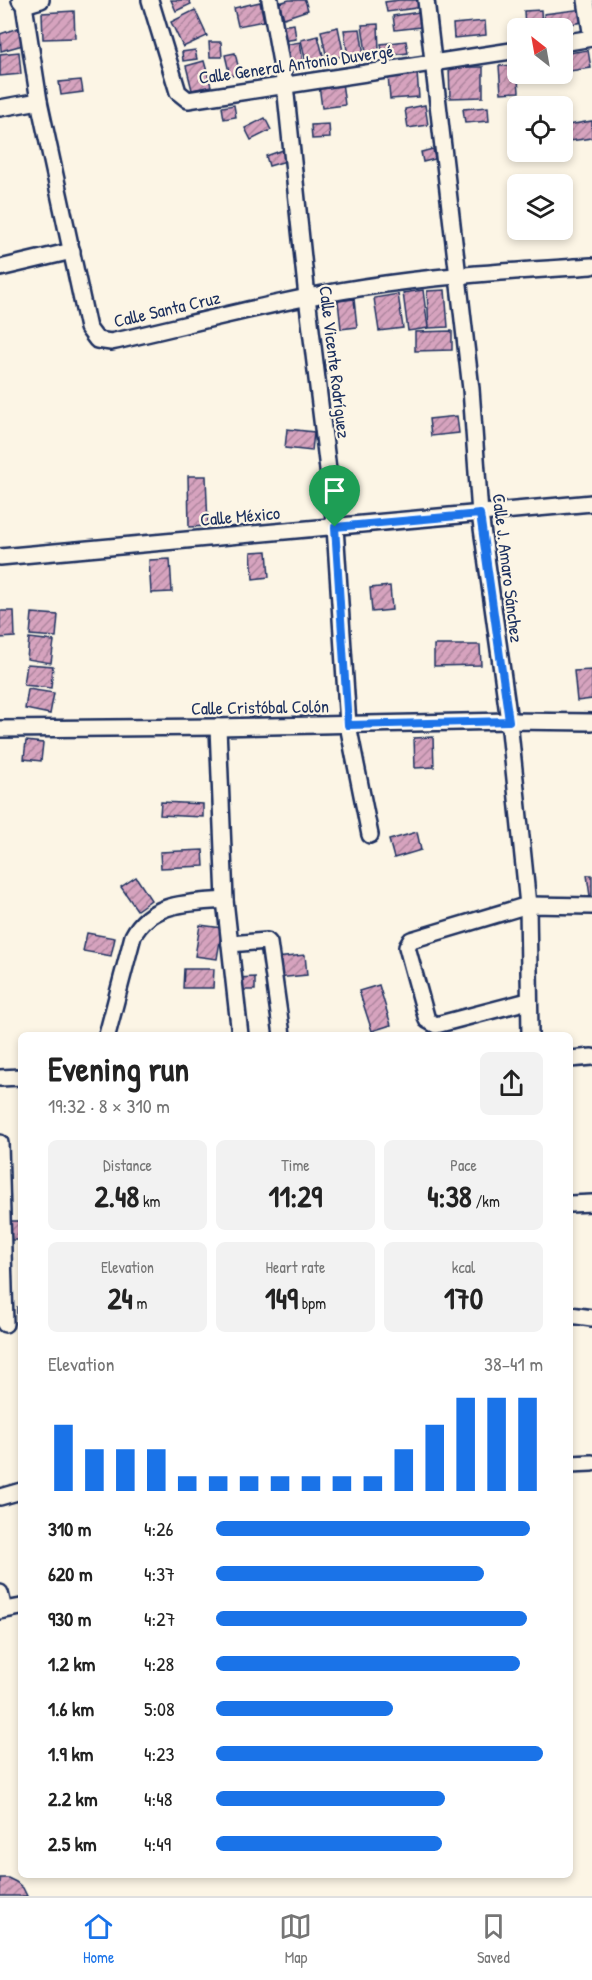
<!DOCTYPE html>
<meta charset="utf-8">
<style>
:root{--surface:#fff;--page:#f2f2f2;--text:#222;--muted:#767676;--line:#e0e0e0;--accent:#1a73e8}
body{margin:0;font-family:"Patrick Hand",sans-serif;background:var(--page);color:var(--text);height:100vh;display:flex;flex-direction:column;font-size:22px;white-space:nowrap}
*{box-sizing:border-box;margin:0}
p{font-size:20px;color:var(--muted)}
.icon{flex:none;width:33px;height:33px;fill:none;stroke:currentColor;stroke-width:2;stroke-linecap:round;stroke-linejoin:round}
.map{position:relative;flex:1;overflow:hidden}
.sheet{position:absolute;left:18px;top:1032px;width:555px;height:846px;display:flex;flex-direction:column;background:var(--surface);border-radius:9px;box-shadow:0 3px 9px #0003}
.sheet>*{flex:none}
.needle{width:39px;rotate:329deg}
.tools{position:absolute;left:507px;top:18px;display:grid;gap:12px}
.tools a{display:grid;place-items:center;width:66px;height:66px;border-radius:9px;background:var(--surface);box-shadow:0 3px 9px #0003;font-size:30px}
.pin{position:absolute;display:grid;place-items:center;width:51px;height:51px;color:#fff;margin:-62px -26px;border-radius:50% 50% 50% 0;rotate:-45deg;box-shadow:0 0 6px #0007}
.pin .icon{rotate:45deg}
.round{display:grid;place-items:center;flex:none;width:63px;height:63px;border-radius:9px;background:var(--page)}
.summary{display:flex;align-items:center;justify-content:space-between;height:102px;padding:0 30px}
h1{font-size:33px;font-weight:700;line-height:45px}
.metrics{display:grid;grid-template-columns:repeat(3,1fr);gap:9px;height:102px;padding:6px 30px}
.metrics div{display:grid;align-content:center;border-radius:9px;background:var(--page);text-align:center}
.metrics b{font-size:30px;font-weight:700}
.metrics small{font-size:16px;font-weight:400}
.metrics p{font-size:16px}
.chart{height:168px;padding:12px 30px}
.chart p{display:flex;justify-content:space-between}
.chart svg{width:100%;height:108px;margin-top:6px;stroke:var(--accent);stroke-width:6}
ul{padding:0 30px;list-style:none;font-size:20px}
li{display:grid;grid-template-columns:96px 72px 1fr;align-items:center;height:45px}
li i{height:15px;border-radius:8px;background:var(--accent)}
.dock{display:flex;justify-content:space-around;align-items:center;height:84px;border-top:2px solid var(--line);background:var(--surface);font-size:16px;color:var(--muted)}
.dock a{display:grid;justify-items:center;gap:3px}
.dock .on{color:var(--accent)}
.map>svg:first-child{display:block}
</style>
<div class="map">
<svg width="592" height="1896" viewBox="0 0 592 1896">
<defs>
<pattern id="building-hatch" width="6" height="6" patternUnits="userSpaceOnUse" patternTransform="scale(1.5)"><rect width="6" height="6" fill="#d6a3be"/><path d="M-1 1l2-2M0 6l6-6M5 7l2-2" fill="none" stroke="#ad859e"/></pattern>
</defs>
<rect width="100%" height="100%" fill="#fcf5e5"/>
<filter id="ink" filterUnits="userSpaceOnUse"><feTurbulence type="fractalNoise" baseFrequency=".0167" numOctaves="2"/><feDisplacementMap in="SourceGraphic" scale="12" xChannelSelector="R" yChannelSelector="G"/><feConvolveMatrix kernelMatrix="1 2 1 2 8 2 1 2 1" color-interpolation-filters="sRGB"/></filter>
<g filter="url(#ink)">
<g fill="url(#building-hatch)" stroke="#1b2f5e" stroke-width="1.5">
<polygon points="171,0 189,0 191,4 176,11"/>
<polygon points="289,0 305,0 308,10 284,18 279,3"/>
<polygon points="399,0 423,0 424,7 387,12 385,2"/>
<polygon points="260,2 264,21 238,26 234,8"/>
<polygon points="583,9 583,22 545,28 544,14"/>
<polygon points="195,10 207,36 183,47 171,22"/>
<polygon points="541,10 542,28 525,28 524,11"/>
<polygon points="74,11 75,38 43,39 42,13"/>
<polygon points="419,12 421,27 395,30 393,16"/>
<polygon points="485,21 486,35 454,38 453,24"/>
<polygon points="294,24 296,39 282,41 280,26"/>
<polygon points="378,24 379,51 366,53 362,25"/>
<polygon points="338,27 344,56 327,59 321,31"/>
<polygon points="18,28 23,45 1,51 0,34"/>
<polygon points="360,29 364,56 348,58 344,30"/>
<polygon points="318,36 324,59 306,63 301,40"/>
<polygon points="406,41 408,53 383,56 381,44"/>
<polygon points="209,42 221,42 222,57 210,57"/>
<polygon points="300,42 303,63 287,66 283,45"/>
<polygon points="195,50 197,59 183,61 182,52"/>
<polygon points="588,50 591,68 562,72 562,54"/>
<polygon points="19,52 21,74 0,76 0,54"/>
<polygon points="235,53 240,74 230,76 225,55"/>
<polygon points="204,61 211,86 192,90 186,66"/>
<polygon points="517,65 519,92 501,93 499,66"/>
<polygon points="449,67 483,67 483,97 450,98"/>
<polygon points="417,73 419,97 390,99 388,76"/>
<polygon points="81,80 83,92 61,95 59,82"/>
<polygon points="342,82 345,105 322,108 319,85"/>
<polygon points="234,105 236,117 224,119 222,107"/>
<polygon points="425,105 428,125 408,128 405,109"/>
<polygon points="488,107 489,121 465,123 463,109"/>
<polygon points="265,118 271,130 251,140 245,128"/>
<polygon points="592,121 592,138 562,142 562,126"/>
<polygon points="329,124 330,138 312,139 311,125"/>
<polygon points="433,149 435,159 423,162 421,152"/>
<polygon points="283,150 286,161 269,166 266,156"/>
<polygon points="423,290 428,328 408,331 403,293"/>
<polygon points="445,290 448,327 429,328 427,291"/>
<polygon points="398,294 403,328 379,331 374,298"/>
<polygon points="354,299 357,327 341,329 338,301"/>
<polygon points="452,331 452,350 415,351 415,332"/>
<polygon points="457,416 459,433 431,436 429,419"/>
<polygon points="287,429 314,432 312,451 285,448"/>
<polygon points="188,476 206,476 208,526 189,527"/>
<polygon points="267,551 269,577 253,579 251,552"/>
<polygon points="170,559 172,592 151,593 149,560"/>
<polygon points="390,586 392,610 372,612 370,588"/>
<polygon points="0,611 14,611 15,637 0,638"/>
<polygon points="32,613 58,615 56,637 30,635"/>
<polygon points="29,638 54,641 51,663 27,659"/>
<polygon points="434,645 480,645 481,665 434,666"/>
<polygon points="27,664 53,666 51,688 24,685"/>
<polygon points="592,670 592,699 577,701 574,671"/>
<polygon points="28,689 54,693 50,714 25,709"/>
<polygon points="433,737 434,767 415,768 414,738"/>
<polygon points="26,741 43,743 41,761 24,759"/>
<polygon points="161,802 203,804 203,817 160,815"/>
<polygon points="417,832 421,850 394,858 389,840"/>
<polygon points="203,850 204,866 161,868 160,852"/>
<polygon points="587,875 592,875 592,896 590,896"/>
<polygon points="136,877 151,900 137,910 121,887"/>
<polygon points="200,925 222,928 217,959 195,956"/>
<polygon points="87,933 115,938 111,956 83,951"/>
<polygon points="305,955 307,975 277,978 275,958"/>
<polygon points="184,969 214,969 213,988 183,988"/>
<polygon points="255,977 255,990 238,990 237,978"/>
<polygon points="379,985 391,1025 372,1031 359,991"/>
<polygon points="8,1221 21,1221 21,1240 7,1240"/>
<rect x="17" y="1307" width="4" height="18"/>
<polygon points="0,1878 8,1878 16,1882 23,1888 27,1896 0,1896"/>
</g>
<g fill="none" stroke-linecap="round" stroke-linejoin="round">
<g stroke="#1b2f5e" stroke-width="20">
<g id="minor">
<path d="M20 0 24 5 39 101 88 328 97 340 111 342C196 323 280 300 365 287 440 275 516 271 592 266"/>
<polyline points="150,0 178,92 188,100 518,50"/>
<polyline points="270,0 285,85 307,297 335,527 348,725 370,835"/>
<polyline points="426,0 471,389 480,514 509,721 528,905 530,1035"/>
<polyline points="586,0 592,38"/>
<polyline points="24,5 41,0"/>
<polyline points="562,43 592,38"/>
<polyline points="0,108 39,101"/>
<polyline points="0,268 72,251"/>
<polyline points="0,557 592,503"/>
<polyline points="218,727 225,900 240,1035"/>
<polyline points="0,729 218,727 509,721 592,722"/>
<polyline points="230,944 267,941 269,943 282,1035"/>
<polyline points="528,1001 436,1025 427,1020 407,947 411,940 528,905 592,906"/>
<path d="M107 1035 133 936C151 901 191 903 225 900"/>
<polyline points="570,1059 592,1057"/>
<polyline points="0,1078 21,1077"/>
<polyline points="0,1143 5,1324"/>
<polyline points="570,1204 592,1203"/>
<polyline points="570,1315 592,1318"/>
<polyline points="570,1464 592,1463"/>
<polyline points="0,1497 21,1491"/>
<polyline points="0,1593 4,1610"/>
<polyline points="0,1611 21,1607"/>
</g>
</g>
<use href="#minor" stroke="#fcf5e5" stroke-width="15"/>
</g>
</g>
<g fill="none" stroke-linecap="round" stroke-linejoin="round" filter="url(#ink)">
<g stroke="#fff" stroke-width="12">
<polygon id="route" points="480,514 509,721 348,725 335,527"/>
</g>
<use href="#route" stroke="#1a73e8" stroke-width="8"/>
</g>
<g text-anchor="middle" dominant-baseline="central" stroke-width="4.5" stroke-linejoin="round" paint-order="stroke">
<g font-size="18" fill="#1b2f5e" stroke="#fcf5e5">
<text transform="translate(296 64) rotate(-8)">Calle General Antonio Duvergé</text>
<text transform="translate(167 309) rotate(-13)">Calle Santa Cruz</text>
<text transform="translate(335 362) rotate(83)">Calle Vicente Rodríguez</text>
<text transform="translate(240 516) rotate(-5)">Calle México</text>
<text transform="translate(508 568) rotate(83)">Calle J. Amaro Sánchez</text>
<text transform="translate(260 707) rotate(-1)">Calle Cristóbal Colón</text>
</g>
</g>
</svg>
<div class="tools">
<a><svg class="needle" viewBox="-14 -14 28 28"><path d="M0-13l5 13h-10z" fill="#e53935"/><path d="M0 13l5-13h-10z" fill="#767676"/></svg></a>
<a><svg class="icon" aria-label="locate" viewBox="0 0 24 24"><circle cx="12" cy="12" r="6"/><path d="M12 2v4M12 18v4M2 12h4M18 12h4"/></svg></a>
<a><svg class="icon" aria-label="layers" viewBox="0 0 24 24"><path d="M12 4l9 5-9 5-9-5zM3 14l9 5 9-5"/></svg></a>
</div>
<div class="pin" style="left:335px;top:527px;background:#1e9e55"><svg class="icon" aria-label="arrive" viewBox="0 0 24 24"><path d="M6 21V4h12l-3 4 3 4H6"/></svg></div>
<section class="sheet">
<div class="summary"><div><h1>Evening run</h1><p>19:32 · 8 × 310 m</p></div><a class="round"><svg class="icon" aria-label="share" viewBox="0 0 24 24"><path d="M12 15V3M7 8l5-5 5 5M5 13v7h14v-7"/></svg></a></div>
<div class="metrics">
<div><p>Distance</p><b>2.48<small> km</small></b></div>
<div><p>Time</p><b>11:29</b></div>
<div><p>Pace</p><b>4:38<small> /km</small></b></div>
</div>
<div class="metrics">
<div><p>Elevation</p><b>24<small> m</small></b></div>
<div><p>Heart rate</p><b>149<small> bpm</small></b></div>
<div><p>kcal</p><b>170</b></div>
</div>
<div class="chart"><p><span>Elevation</span>38–41 m</p>
<svg viewBox="0 0 160 44" preserveAspectRatio="none"><path d="M5 44V17M15 44V27M25 44V27M35 44V27M45 44V38M55 44V38M65 44V38M75 44V38M85 44V38M95 44V38M105 44V38M115 44V27M125 44V17M135 44V6M145 44V6M155 44V6"/></svg>
</div>
<ul>
<li><b>310 m</b>4:26<i style="width:96%"></i></li>
<li><b>620 m</b>4:37<i style="width:82%"></i></li>
<li><b>930 m</b>4:27<i style="width:95%"></i></li>
<li><b>1.2 km</b>4:28<i style="width:93%"></i></li>
<li><b>1.6 km</b>5:08<i style="width:54%"></i></li>
<li><b>1.9 km</b>4:23<i style="width:100%"></i></li>
<li><b>2.2 km</b>4:48<i style="width:70%"></i></li>
<li><b>2.5 km</b>4:49<i style="width:69%"></i></li>
</ul>
</section>
</div>
<nav class="dock">
<a class="on"><svg class="icon" aria-label="home" viewBox="0 0 24 24"><path d="M3 11l9-7 9 7M6 9v11h12V9"/></svg>Home</a>
<a><svg class="icon" aria-label="map" viewBox="0 0 24 24"><path d="M3 6l6-2 6 2 6-2v14l-6 2-6-2-6 2zM9 4v14M15 6v14"/></svg>Map</a>
<a><svg class="icon" aria-label="saved" viewBox="0 0 24 24"><path d="M7 4h10v16l-5-4-5 4z"/></svg>Saved</a>
</nav>
